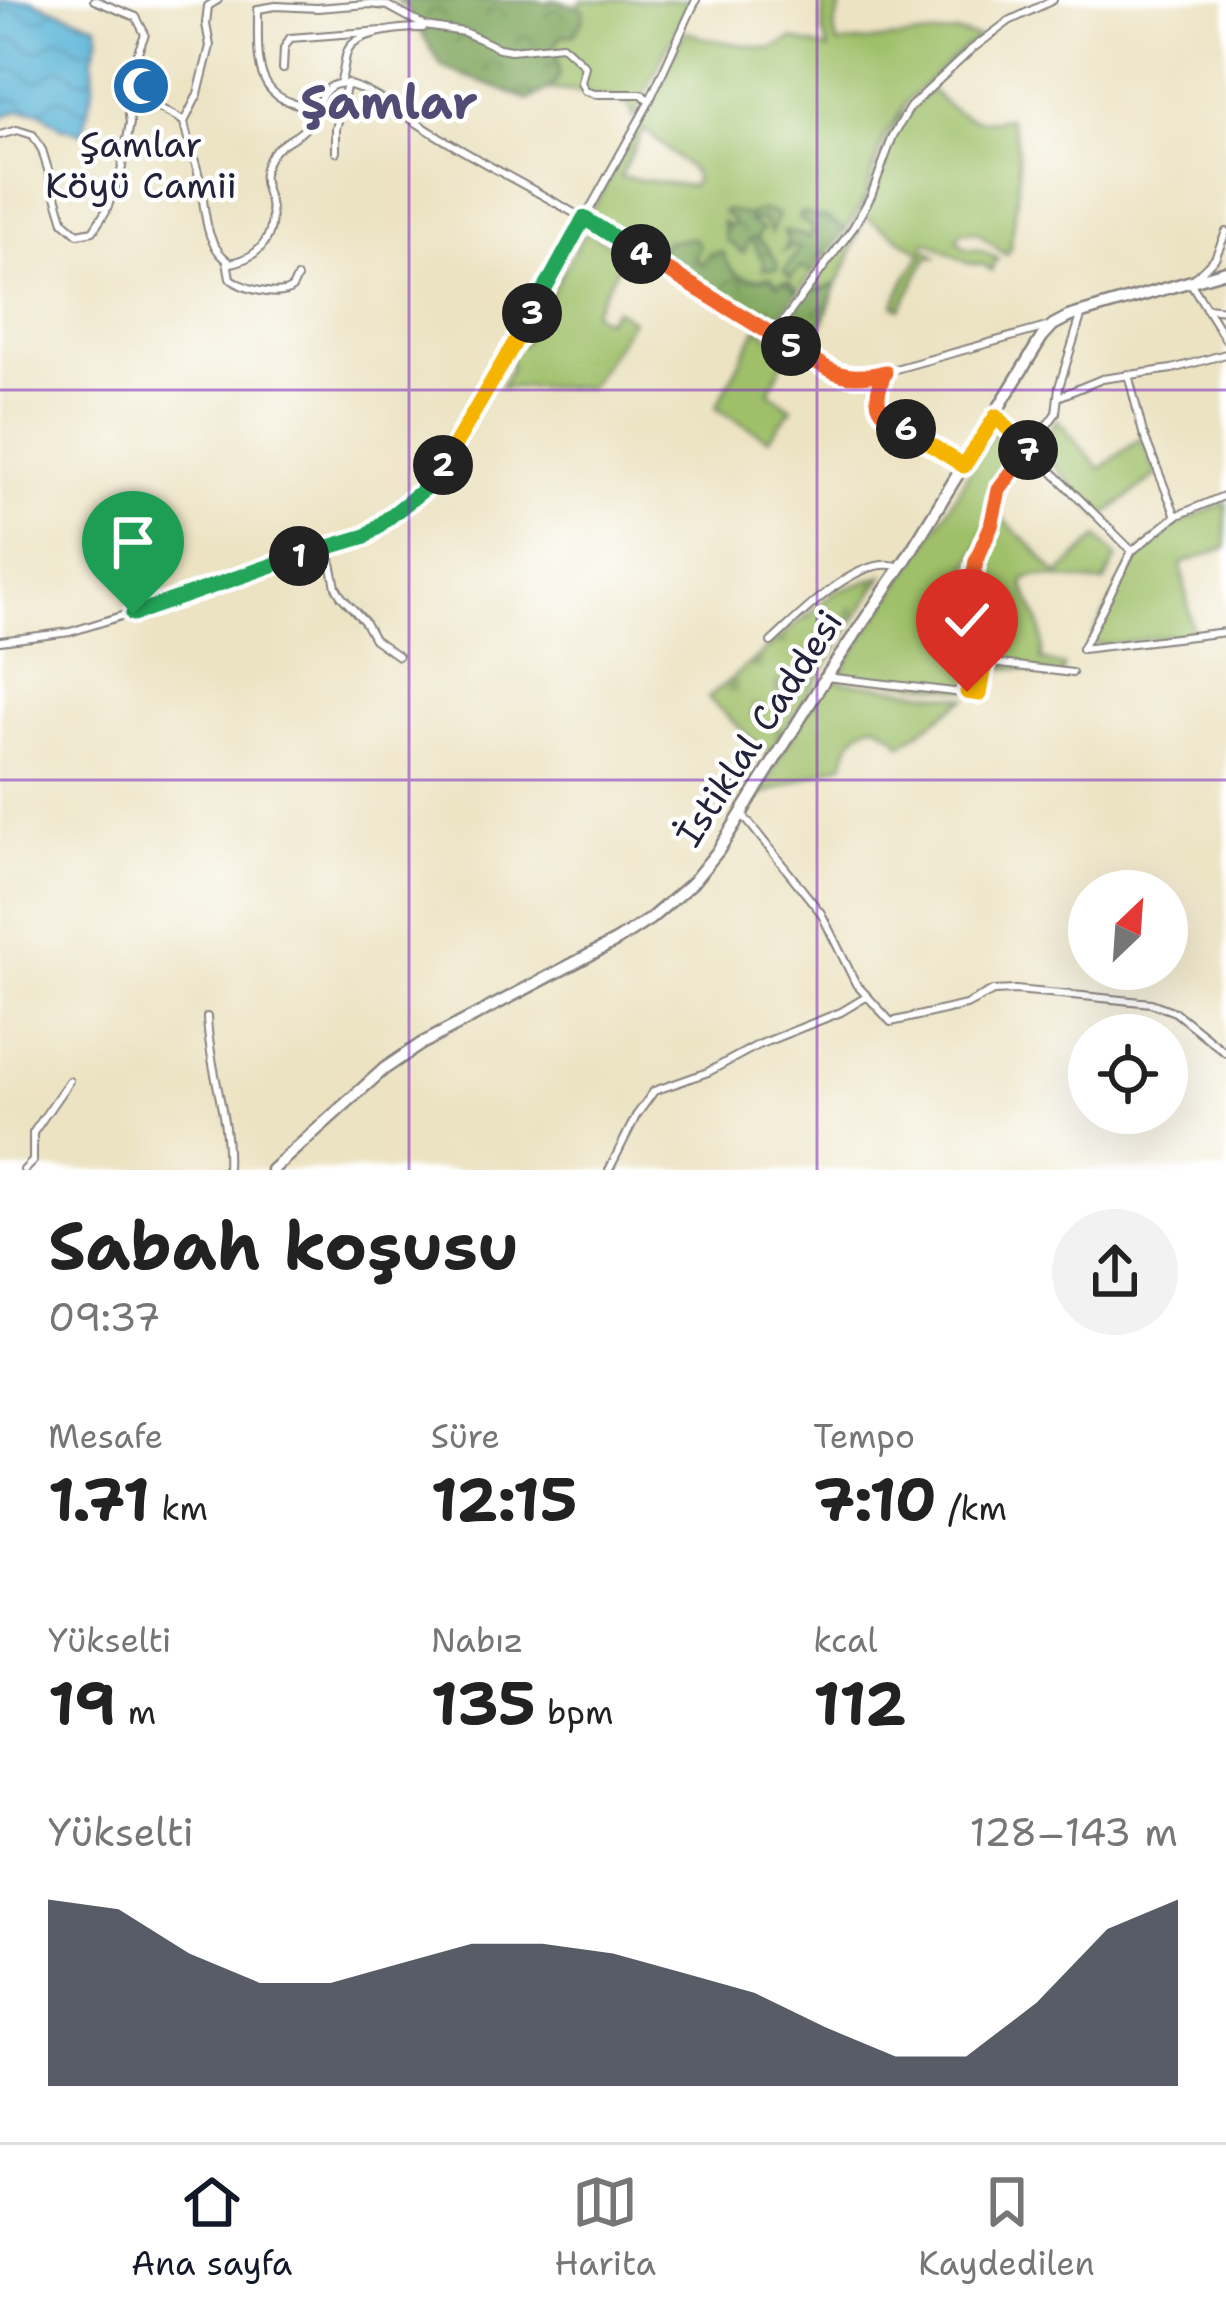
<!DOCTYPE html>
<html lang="tr">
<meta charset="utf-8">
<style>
:root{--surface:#fff;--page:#f2f2f2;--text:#222;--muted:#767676;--line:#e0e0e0;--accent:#111827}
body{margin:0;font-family:"Shantell Sans",sans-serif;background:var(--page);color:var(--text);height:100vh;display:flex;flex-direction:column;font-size:45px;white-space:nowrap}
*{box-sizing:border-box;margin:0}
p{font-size:39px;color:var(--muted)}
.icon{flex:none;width:66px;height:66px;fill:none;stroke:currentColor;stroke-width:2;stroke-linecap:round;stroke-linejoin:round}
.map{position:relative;height:1170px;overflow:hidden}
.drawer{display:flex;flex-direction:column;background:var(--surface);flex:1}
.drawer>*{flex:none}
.needle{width:78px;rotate:25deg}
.controls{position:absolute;left:1068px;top:870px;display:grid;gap:24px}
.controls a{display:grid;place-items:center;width:120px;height:120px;border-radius:50%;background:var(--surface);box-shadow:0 12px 48px #0002;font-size:60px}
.pin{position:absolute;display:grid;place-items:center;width:102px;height:102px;color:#fff;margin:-123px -51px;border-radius:50% 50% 50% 0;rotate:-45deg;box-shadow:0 0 12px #0007}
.pin .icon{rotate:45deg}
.km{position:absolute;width:60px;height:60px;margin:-30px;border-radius:50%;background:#222;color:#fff;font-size:33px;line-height:60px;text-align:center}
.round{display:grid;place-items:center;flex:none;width:126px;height:126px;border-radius:63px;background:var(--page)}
.head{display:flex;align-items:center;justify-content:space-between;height:204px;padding:0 48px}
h1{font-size:66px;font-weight:700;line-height:90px}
.stats{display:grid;grid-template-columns:repeat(3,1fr);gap:18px;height:204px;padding:12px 48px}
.stats div{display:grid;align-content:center}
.stats b{font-size:60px;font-weight:700}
.stats small{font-size:33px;font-weight:400}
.stats p{font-size:33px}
.chart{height:336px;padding:24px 48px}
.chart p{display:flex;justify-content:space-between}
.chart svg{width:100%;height:216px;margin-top:12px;fill:var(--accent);opacity:.7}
.dock{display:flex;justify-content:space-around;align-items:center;height:168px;border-top:3px solid var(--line);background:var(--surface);font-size:33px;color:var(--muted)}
.dock a{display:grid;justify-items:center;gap:6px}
.dock .selected{color:var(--accent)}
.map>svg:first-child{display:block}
</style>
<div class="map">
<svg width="1226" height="1170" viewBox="0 0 1226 1170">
<defs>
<pattern id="forest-crowns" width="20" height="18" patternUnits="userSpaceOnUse" patternTransform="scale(3)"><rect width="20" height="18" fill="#7fa65d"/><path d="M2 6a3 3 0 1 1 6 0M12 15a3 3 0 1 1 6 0" fill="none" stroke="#68874e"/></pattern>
<pattern id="cemetery-stones" width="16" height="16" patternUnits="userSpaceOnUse" patternTransform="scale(3)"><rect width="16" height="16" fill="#9fc069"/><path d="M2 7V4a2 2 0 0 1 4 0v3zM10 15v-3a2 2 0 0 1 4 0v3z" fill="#819c58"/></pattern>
<pattern id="water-waves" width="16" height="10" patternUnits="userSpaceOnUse" patternTransform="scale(3)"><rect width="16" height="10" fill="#57b2d5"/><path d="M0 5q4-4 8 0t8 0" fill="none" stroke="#4890ae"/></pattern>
</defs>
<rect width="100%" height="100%" fill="#fff"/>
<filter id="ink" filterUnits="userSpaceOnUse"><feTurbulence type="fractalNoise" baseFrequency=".00833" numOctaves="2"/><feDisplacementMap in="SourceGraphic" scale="24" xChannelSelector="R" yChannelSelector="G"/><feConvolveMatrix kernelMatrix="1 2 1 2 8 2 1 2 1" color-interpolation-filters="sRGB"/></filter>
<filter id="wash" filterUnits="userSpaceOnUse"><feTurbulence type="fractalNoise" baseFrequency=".004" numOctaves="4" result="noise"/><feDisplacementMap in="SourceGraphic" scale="48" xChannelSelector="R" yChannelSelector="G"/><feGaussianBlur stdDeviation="2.7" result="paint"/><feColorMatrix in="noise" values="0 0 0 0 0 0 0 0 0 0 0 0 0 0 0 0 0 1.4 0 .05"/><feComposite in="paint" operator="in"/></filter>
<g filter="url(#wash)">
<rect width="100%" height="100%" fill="#ece3c3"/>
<g fill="#9fc069" stroke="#607152" stroke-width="3" fill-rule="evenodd">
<path d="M582 0H689L677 32 663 55 634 119C631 111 632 107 624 102 614 97 558 89 545 89L556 83 558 59 552 50 554 43 583 12 579 6Z"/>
<path d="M823 0H843L834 28 837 44 957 33 980 38 964 48 909 99 883 139 865 197 845 230 828 219 809 225 814 231 810 237 785 231 788 241 784 251 794 246 799 249 793 274 801 268 813 272 797 293 795 288 778 286 770 277C755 281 738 278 727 266L703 264 695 260V252L679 242 666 241 652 260 674 263 703 289 596 229 588 218 667 70 679 41 687 32 707 39 770 49 793 39 829 50 823 33ZM644 129 692 171 696 180 691 186 620 177Z"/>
<path d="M931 90C953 114 976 126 1008 118 1027 150 1015 213 1010 250L1006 255 975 231 960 233 957 240 965 249 980 250 998 259 994 262 992 271 984 265 967 263 927 241 924 243 925 248 936 257 927 258 901 308 894 305 906 279 922 253 864 216 847 264 837 284 822 289 807 290 853 229 878 175 887 142 901 117Z"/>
<path d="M584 233H590L625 254 592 313 606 320 615 309 632 320 589 387H501L512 366 509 362C513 353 515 348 524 343Z"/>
<polygon points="757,328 789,349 769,392 792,408 769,439 716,408"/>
<polygon points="1057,419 1100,469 1141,438 1157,475 1101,518 1037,446"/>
<polygon points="998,433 1008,436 1023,452 997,486 988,523 969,567 970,594 982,634 983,653 978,691 840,674 948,509 988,438"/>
<polygon points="1226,502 1226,548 1181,564 1193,633 1102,645 1094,643 1093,636 1136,556 1178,524"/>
<path d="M998 515 1032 546 1058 575 1098 537 1117 557 1104 583 1037 576 1024 580V587C1035 611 1047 633 1041 660L1064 666 1062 674 989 666 990 638 976 593V570Z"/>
<path d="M828 679 966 698 902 744 895 736 875 723C857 728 846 745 844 763L760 796 783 751Z"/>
</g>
<g fill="url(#forest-crowns)" stroke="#50644c" stroke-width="3">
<path d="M396 0H536L548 3 551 0C562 0 568 6 579 6L584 11 583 20 573 35 561 36C545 55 569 66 555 83 550 90 536 96 529 100L442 67 407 8Z"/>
<polygon points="726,210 747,215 763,210 778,214 772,233 763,219 758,221 750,218 749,221 763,229 756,238 765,245 778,264 777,269 763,269 764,263 751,238 743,253 726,240 722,220 727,226 733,223 733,220 722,212"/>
<polygon points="800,213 828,219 845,230 813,272 801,268 791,278 784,272 799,249 794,246 784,251 788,241 784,231 810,237 814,231 809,225 800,220"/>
<path d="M694 238 699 245 695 261 703 264 709 254 723 252C730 277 746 283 770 277L778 285 782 282H789L797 293 769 330C749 318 729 306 710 293 686 277 684 263 651 260L650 252 660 251 666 241Z"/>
<polygon points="837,284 821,328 816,333 807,334 795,344 778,334 807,290 822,289"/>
</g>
<polygon fill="url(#cemetery-stones)" stroke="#607152" stroke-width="3" points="883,576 769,755 708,698 835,592"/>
<polygon fill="url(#water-waves)" stroke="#3c6a88" stroke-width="3" points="0,0 31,0 97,25 99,36 93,57 93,88 83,133 63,128 40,112 19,110 0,118"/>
</g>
<g filter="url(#ink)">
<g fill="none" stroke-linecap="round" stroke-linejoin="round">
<g stroke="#87827f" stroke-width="10">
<g id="street">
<path d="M258 9 276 6 317 8 368 4 388 6 425 26 464 32 499 48 511 50 562 45C564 46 581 62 585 66L581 82 585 91 595 94H642L649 101"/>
<path d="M258 9C258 60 252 104 315 106"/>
<path d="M132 63C147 74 143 83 151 98 157 110 174 114 184 122 188 145 196 160 200 181 206 210 203 245 231 263 261 257 277 235 270 203 267 191 261 181 265 168 273 140 298 141 309 124 318 111 317 95 332 86 351 75 397 110 414 121 470 158 531 187 589 222 673 273 754 328 841 375L863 378 1050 326"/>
<polyline points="283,69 284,48 290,38 382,31"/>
<path d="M340 83C344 73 344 62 347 52 354 31 404 28 423 28"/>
<polyline points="184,122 198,94 210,46 206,24 208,6 218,0"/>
<polyline points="0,135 17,130 33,135 42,150 64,222 78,234 93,231 106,211 121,172 130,123 125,85 145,34 136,17 94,0"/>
<polyline points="336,152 336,129 347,83"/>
<polyline points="1226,232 1215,258 1190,282 1226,340"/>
<path d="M227 261 230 278C240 288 279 299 292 288 294 285 295 281 297 278"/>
<polyline points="1206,308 1226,310"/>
<polyline points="773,335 853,228 871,196 893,136 910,107 972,49 1009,21 1053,0"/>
<polyline points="885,372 876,392 878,403 885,416 963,465"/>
<polyline points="1128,374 1143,433 1176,516"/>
<polyline points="1058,397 1102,379 1172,369 1226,354"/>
<polyline points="996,416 1132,551 1176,516 1226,495"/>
<polyline points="328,548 336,587 341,596 364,621 374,639 398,656"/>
<polyline points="0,641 70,632 221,585 293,558 366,536 394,516 433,482 531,315 647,106 696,0"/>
<path d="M771 642C799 617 859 552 900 567"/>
<polyline points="1082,649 1226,632"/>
<polyline points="1082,649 1132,551"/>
<polyline points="985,662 1072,673"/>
<polyline points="826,677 980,695 986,636 972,584 976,561 991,526 999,490 1056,413 1059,387 1082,313"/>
<polyline points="742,814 821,913 856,984 891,1022 966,1005 993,991 1015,990 1083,996 1151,1003 1175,1012 1226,1053"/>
<path d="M207 1017C209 1070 230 1117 227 1170"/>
<polyline points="24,1170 33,1161 33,1133 69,1081"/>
<polyline points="609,1170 636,1116 654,1091 708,1072 758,1045 841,1012 866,997"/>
</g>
</g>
<g stroke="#87827f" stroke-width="15">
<polyline id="secondary" points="272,1170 384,1069 421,1044 616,941 650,919 692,883 718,851 826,677 906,559 1042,337 1053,325 1068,317 1226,271"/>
</g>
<use href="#street" stroke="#fff" stroke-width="6"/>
<use href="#secondary" stroke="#fff" stroke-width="10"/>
</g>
</g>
<g fill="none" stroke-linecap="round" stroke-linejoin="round" filter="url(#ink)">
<g stroke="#fff" stroke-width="24">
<polyline id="split-1" points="133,614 299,556"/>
</g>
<g stroke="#fff" stroke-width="24">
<polyline id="split-2" points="299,556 366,536 433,482 443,465"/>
</g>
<g stroke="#fff" stroke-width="24">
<polyline id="split-3" points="443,465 532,313"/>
</g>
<g stroke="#fff" stroke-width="24">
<polyline id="split-4" points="532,313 584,218 641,254"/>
</g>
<g stroke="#fff" stroke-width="24">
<polyline id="split-5" points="641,254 791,346"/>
</g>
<g stroke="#fff" stroke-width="24">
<path id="split-6" d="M791 346C830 369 839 384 885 372 871 405 877 410 906 429"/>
</g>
<g stroke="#fff" stroke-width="24">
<polyline id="split-7" points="906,429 964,466 996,416 1028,450"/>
</g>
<g stroke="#fff" stroke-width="24">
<polyline id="split-8" points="978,611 972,584 976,561 991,526 999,490 1028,450"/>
</g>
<g stroke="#fff" stroke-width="24">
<path id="split-9" d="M967 692 980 694C986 665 988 640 978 611"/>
</g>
<use href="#split-1" stroke="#22a559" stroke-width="15"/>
<use href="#split-2" stroke="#22a559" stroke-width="15"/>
<use href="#split-3" stroke="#f5b400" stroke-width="15"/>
<use href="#split-4" stroke="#22a559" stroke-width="15"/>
<use href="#split-5" stroke="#f0652b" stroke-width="15"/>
<use href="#split-6" stroke="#f0652b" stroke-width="15"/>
<use href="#split-7" stroke="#f5b400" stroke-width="15"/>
<use href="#split-8" stroke="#f0652b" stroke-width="15"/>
<use href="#split-9" stroke="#f5b400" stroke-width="15"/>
</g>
<path fill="none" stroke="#7b2cbf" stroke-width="3" stroke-opacity="0.55" d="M409 0V1170M817 0V1170M0 390H1226M0 780H1226"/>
<defs>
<g id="mosque-disc" transform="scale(3)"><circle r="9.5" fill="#1f6fb2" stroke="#fff"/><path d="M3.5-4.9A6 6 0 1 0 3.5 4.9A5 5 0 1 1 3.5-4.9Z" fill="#fff"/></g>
</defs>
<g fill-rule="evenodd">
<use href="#mosque-disc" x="141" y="86"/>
</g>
<g text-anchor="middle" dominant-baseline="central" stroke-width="9" stroke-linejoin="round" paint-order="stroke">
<g font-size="36" fill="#22223b" stroke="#fff">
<text x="141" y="144">Şamlar<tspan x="141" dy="41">Köyü Camii</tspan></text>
</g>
<g font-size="36" fill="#22223b" stroke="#fff">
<text transform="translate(759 728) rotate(-57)">İstiklal Caddesi</text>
</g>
<g font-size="48" font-weight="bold" fill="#514c75" stroke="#fff">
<text x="389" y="102">Şamlar</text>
</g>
</g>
</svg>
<div class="controls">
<a><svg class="needle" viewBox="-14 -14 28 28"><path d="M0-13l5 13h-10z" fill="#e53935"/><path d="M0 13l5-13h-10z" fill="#767676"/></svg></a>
<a><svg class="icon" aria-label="locate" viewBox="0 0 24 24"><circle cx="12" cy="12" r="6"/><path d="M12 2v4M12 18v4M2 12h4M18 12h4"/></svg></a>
</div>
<div class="pin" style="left:133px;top:614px;background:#1e9e55"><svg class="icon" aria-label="arrive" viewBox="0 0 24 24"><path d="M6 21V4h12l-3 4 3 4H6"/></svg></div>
<div class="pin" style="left:967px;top:692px;background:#d93025"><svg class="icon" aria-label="check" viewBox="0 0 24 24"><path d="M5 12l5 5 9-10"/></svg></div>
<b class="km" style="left:299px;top:556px">1</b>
<b class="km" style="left:443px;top:465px">2</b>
<b class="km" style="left:532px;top:313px">3</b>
<b class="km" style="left:641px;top:254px">4</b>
<b class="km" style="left:791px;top:346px">5</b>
<b class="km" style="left:906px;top:429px">6</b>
<b class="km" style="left:1028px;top:450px">7</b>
</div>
<section class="drawer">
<div class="head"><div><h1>Sabah koşusu</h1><p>09:37</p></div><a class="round"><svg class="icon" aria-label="share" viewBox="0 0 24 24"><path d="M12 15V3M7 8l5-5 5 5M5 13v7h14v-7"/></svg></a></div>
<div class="stats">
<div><p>Mesafe</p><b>1.71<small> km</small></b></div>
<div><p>Süre</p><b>12:15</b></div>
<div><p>Tempo</p><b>7:10<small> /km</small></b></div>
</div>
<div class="stats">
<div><p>Yükselti</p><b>19<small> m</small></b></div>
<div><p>Nabız</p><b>135<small> bpm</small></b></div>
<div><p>kcal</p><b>112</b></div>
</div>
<div class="chart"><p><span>Yükselti</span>128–143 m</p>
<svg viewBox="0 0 160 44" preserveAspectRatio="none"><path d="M0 44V6L10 8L20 17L30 23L40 23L50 19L60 15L70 15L80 17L90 21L100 25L110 32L120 38L130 38L140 27L150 12L160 6V44z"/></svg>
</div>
</section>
<nav class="dock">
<a class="selected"><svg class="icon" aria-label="home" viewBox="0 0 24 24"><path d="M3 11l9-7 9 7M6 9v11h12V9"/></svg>Ana sayfa</a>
<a><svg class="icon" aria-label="map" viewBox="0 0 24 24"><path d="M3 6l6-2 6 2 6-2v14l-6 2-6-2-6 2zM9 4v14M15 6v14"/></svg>Harita</a>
<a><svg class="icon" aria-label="saved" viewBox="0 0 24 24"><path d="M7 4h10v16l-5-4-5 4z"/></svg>Kaydedilen</a>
</nav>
